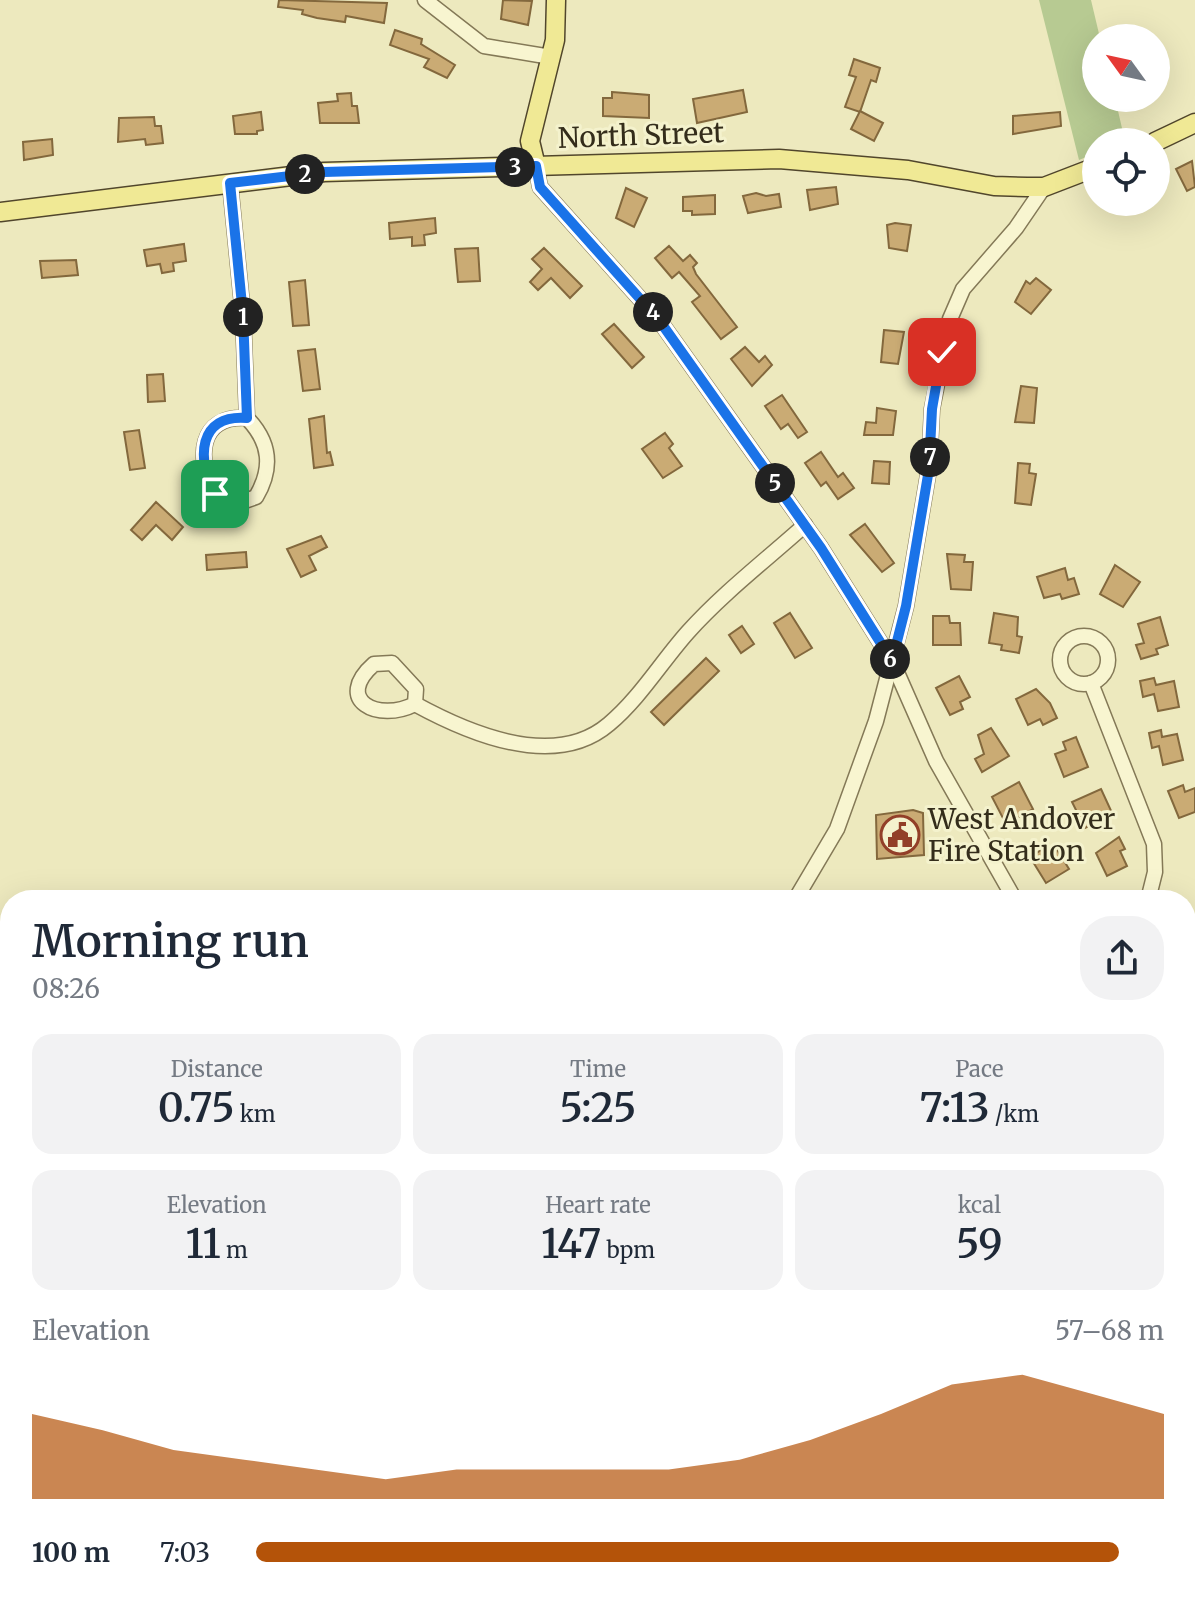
<!DOCTYPE html>
<meta charset="utf-8">
<style>
:root{--surface:#fff;--page:#f2f2f3;--text:#1f2937;--muted:#747a83;--accent:#b45309}
body{margin:0;font-family:Merriweather,serif;background:var(--page);color:var(--text);height:100vh;display:flex;flex-direction:column;font-size:30px;white-space:nowrap}
*{box-sizing:border-box;margin:0}
p{font-size:26px;color:var(--muted)}
.icon{flex:none;width:44px;height:44px;fill:none;stroke:currentColor;stroke-width:2;stroke-linecap:round;stroke-linejoin:round}
.map{position:relative;flex:1;overflow:hidden}
.details{position:absolute;left:0px;top:890px;width:1196px;height:708px;display:flex;flex-direction:column;background:var(--surface);border-radius:32px 32px 0 0;box-shadow:0 8px 32px #0002}
.details>*{flex:none}
.needle{width:52px;rotate:303deg}
.fabs{position:absolute;left:1082px;top:24px;display:grid;gap:16px}
.fabs a{display:grid;place-items:center;width:88px;height:88px;border-radius:50%;background:var(--surface);box-shadow:0 8px 32px #0002;font-size:40px}
.pin{position:absolute;display:grid;place-items:center;width:68px;height:68px;color:#fff;margin:-34px;border-radius:16px;box-shadow:0 4px 12px #0006}
.km{position:absolute;width:40px;height:40px;margin:-20px;border-radius:50%;background:#222;color:#fff;font-size:22px;line-height:40px;text-align:center}
.round{display:grid;place-items:center;flex:none;width:84px;height:84px;border-radius:32px;background:var(--page)}
.head{display:flex;align-items:center;justify-content:space-between;height:136px;padding:0 32px}
h1{font-size:44px;font-weight:600;line-height:60px}
.metrics{display:grid;grid-template-columns:repeat(3,1fr);gap:12px;height:136px;padding:8px 32px}
.metrics div{display:grid;align-content:center;border-radius:20px;background:var(--page);text-align:center}
.metrics b{font-size:40px;font-weight:600}
.metrics small{font-size:22px;font-weight:400}
.metrics p{font-size:22px}
.chart{height:224px;padding:16px 32px}
.chart p{display:flex;justify-content:space-between}
.chart svg{width:100%;height:144px;margin-top:8px;fill:var(--accent);opacity:.7}
ul{padding:0 32px;list-style:none;font-size:26px}
li{display:grid;grid-template-columns:128px 96px 1fr;align-items:center;height:60px}
li i{height:20px;border-radius:10px;background:var(--accent)}
.map>svg:first-child{display:block}
</style>
<div class="map">
<svg width="1195" height="1598" viewBox="0 0 1195 1598">
<rect width="100%" height="100%" fill="#ede9be"/>
<polygon fill="#b7ca92" points="1039,0 1091,0 1100,38 1096,38 1096,98 1115,98 1125,141 1096,142 1096,153 1079,160"/>
<g fill="#caab74" stroke="#83683d" stroke-width="2">
<polygon points="279,0 387,3 384,23 346,16 345,22 317,18 302,14 303,10 278,7"/>
<polygon points="503,0 532,1 528,25 501,19"/>
<polygon points="395,30 422,39 421,44 455,65 447,78 424,67 429,59 390,45"/>
<polygon points="854,59 880,68 876,82 871,80 860,112 845,107 856,77 849,75"/>
<polygon points="743,90 747,112 697,123 693,99"/>
<polygon points="612,92 649,95 649,118 603,116 603,98 612,98"/>
<polygon points="351,93 352,106 357,106 359,123 320,123 318,103 338,101 337,94"/>
<polygon points="860,111 883,123 874,141 851,129"/>
<polygon points="261,112 263,130 257,131 257,134 235,134 233,116"/>
<polygon points="1060,112 1061,126 1013,134 1013,116"/>
<polygon points="154,117 155,126 161,126 163,143 146,145 145,139 118,142 119,118"/>
<polygon points="52,139 53,155 24,160 23,142"/>
<polygon points="1192,161 1195,187 1187,191 1176,169"/>
<polygon points="836,187 838,204 810,210 807,190"/>
<polygon points="626,188 647,198 634,227 616,218"/>
<polygon points="756,193 766,196 779,194 781,207 748,213 743,196"/>
<polygon points="715,195 715,214 692,215 692,211 683,211 683,197"/>
<polygon points="435,218 436,233 424,235 425,245 412,246 412,237 390,239 389,223"/>
<polygon points="895,223 911,225 907,251 889,248 887,225"/>
<polygon points="184,244 186,261 173,263 174,271 162,273 160,264 147,266 144,250"/>
<polygon points="669,246 683,261 690,255 697,263 693,267 696,274 737,327 721,339 692,302 700,296 679,272 672,278 655,258"/>
<polygon points="478,248 480,281 458,282 455,249"/>
<polygon points="544,248 582,286 570,298 551,278 538,290 530,282 542,269 532,259"/>
<polygon points="76,260 78,275 42,278 40,261"/>
<polygon points="1036,278 1051,290 1031,314 1015,302 1026,281 1030,284"/>
<polygon points="305,280 309,325 293,326 289,282"/>
<polygon points="614,324 644,357 632,368 602,334"/>
<polygon points="884,330 904,332 898,364 881,362"/>
<polygon points="745,347 759,362 765,356 772,365 752,386 731,359"/>
<polygon points="315,349 320,389 303,391 298,351"/>
<polygon points="163,374 165,401 148,402 147,375"/>
<polygon points="1021,386 1037,388 1034,423 1015,422"/>
<polygon points="782,395 807,432 798,438 788,424 781,429 765,406"/>
<polygon points="877,408 896,411 893,435 864,435 866,422 876,423"/>
<polygon points="324,416 327,453 330,452 333,465 314,468 309,419"/>
<polygon points="139,430 145,468 130,470 124,432"/>
<polygon points="665,433 673,444 669,448 682,466 663,478 642,449"/>
<polygon points="821,452 838,477 843,473 854,488 838,499 826,482 821,486 805,463"/>
<polygon points="874,461 890,462 889,484 872,483"/>
<polygon points="1018,463 1030,464 1029,473 1036,474 1031,505 1015,503"/>
<polygon points="156,502 183,527 172,540 156,525 142,540 131,530"/>
<polygon points="865,524 894,563 882,572 850,535"/>
<polygon points="321,536 327,547 309,556 316,570 301,577 287,549"/>
<polygon points="246,552 247,567 207,570 206,555"/>
<polygon points="947,554 965,555 964,562 973,562 971,590 951,589"/>
<polygon points="1115,565 1140,582 1123,607 1100,594"/>
<polygon points="1065,568 1068,580 1074,578 1079,594 1062,599 1060,594 1044,598 1037,577"/>
<polygon points="790,613 812,648 795,658 774,623"/>
<polygon points="994,613 1018,617 1017,636 1022,637 1019,653 1001,650 1002,645 989,643"/>
<polygon points="933,616 949,616 950,623 960,623 961,645 933,645"/>
<polygon points="1160,617 1168,645 1156,649 1158,654 1141,659 1136,645 1144,643 1138,624"/>
<polygon points="742,626 754,644 741,653 729,635"/>
<polygon points="706,658 719,671 664,725 651,712"/>
<polygon points="959,676 970,697 960,702 963,709 950,715 936,688"/>
<polygon points="1154,678 1156,685 1174,681 1179,707 1158,711 1154,694 1143,697 1140,681"/>
<polygon points="1036,689 1050,703 1057,718 1043,725 1040,719 1028,725 1016,699"/>
<polygon points="991,728 1009,756 982,772 975,759 984,754 978,735"/>
<polygon points="1161,730 1162,737 1177,734 1183,760 1163,765 1159,746 1152,748 1149,733"/>
<polygon points="1076,737 1088,767 1064,777 1055,754 1066,750 1063,742"/>
<polygon points="1019,782 1033,809 1006,824 992,797"/>
<polygon points="1183,785 1185,792 1195,788 1195,812 1179,818 1168,791"/>
<polygon points="1101,789 1113,815 1085,828 1072,802"/>
<polygon points="913,810 923,813 924,855 877,859 876,815"/>
<polygon points="1119,837 1125,849 1120,851 1127,866 1107,876 1096,853"/>
<polygon points="1056,848 1069,869 1046,883 1030,857 1043,849 1046,855"/>
</g>
<g fill="none" stroke-linecap="round" stroke-linejoin="round">
<g stroke="#847957" stroke-width="17">
<g id="minor">
<polyline points="425,0 484,46 551,57"/>
<polyline points="536,166 540,187 659,320 821,548 892,661 936,761 1015,900"/>
<path d="M230 183 243 315 247 418C198 415 196 459 215 494L236 504 256 497C273 468 271 443 247 418"/>
<circle cx="1084" cy="660" r="24"/>
<path d="M392 663 416 689 415 704C378 723 333 700 374 664Z"/>
<polyline points="1091,683 1154,844 1155,872 1148,900"/>
<path d="M415 704C468 733 554 771 609 724 640 698 662 661 688 632 723 593 766 560 805 525"/>
<polyline points="795,900 837,829 876,721 906,606 929,469 932,409 950,319 963,289 1016,228 1044,187"/>
<polyline points="0,1146 10,1154"/>
<polyline points="1186,1199 1195,1215"/>
<polyline points="0,1488 10,1475"/>
</g>
</g>
<g stroke="#51462c" stroke-width="21">
<g id="major">
<polyline points="1155,142 1195,123"/>
<polyline points="536,166 530,141 555,40 556,0"/>
<polyline points="0,212 324,172 779,159 908,170 994,186 1027,187 1044,187 1096,167"/>
</g>
</g>
<use href="#minor" stroke="#f8f5d0" stroke-width="14"/>
<use href="#major" stroke="#f0e995" stroke-width="18"/>
</g>
<g fill="none" stroke-linecap="round" stroke-linejoin="round">
<g stroke="#fff" stroke-width="16">
<path id="route" d="M215 494C196 459 198 414 247 418L243 315 230 183 324 172 536 166 540 187 659 320 821 548 892 661 906 606 929 469 932 409 942 352"/>
</g>
<use href="#route" stroke="#1a73e8" stroke-width="10"/>
</g>
<defs>
<g id="civic-ring" transform="scale(2)"><circle r="9.5" fill="#f4f2cd" stroke="#923f28" stroke-width="1.5"/><path d="M-.6-6.5H3V-4.5H.6V-3L4-1V1h2V6H-6V1h2V-1L-.6-3ZM-1.2 2.5V6h2.4V2.5Z" fill="#923f28"/></g>
</defs>
<g fill-rule="evenodd">
<use href="#civic-ring" x="900" y="835"/>
</g>
<g text-anchor="middle" dominant-baseline="central" stroke-width="6" stroke-linejoin="round" paint-order="stroke">
<g font-size="28" fill="#342d1b" stroke="#f4f2cd">
<text transform="translate(641 135) rotate(-2)">North Street</text>
</g>
<g font-size="28" fill="#342d1b" stroke="#f4f2cd" text-anchor="start">
<text x="928" y="819">West Andover<tspan x="928" dy="32">Fire Station</tspan></text>
</g>
</g>
</svg>
<div class="fabs">
<a><svg class="needle" viewBox="-14 -14 28 28"><path d="M0-13l5 13h-10z" fill="#e53935"/><path d="M0 13l5-13h-10z" fill="#747a83"/></svg></a>
<a><svg class="icon" aria-label="locate" viewBox="0 0 24 24"><circle cx="12" cy="12" r="6"/><path d="M12 2v4M12 18v4M2 12h4M18 12h4"/></svg></a>
</div>
<div class="pin" style="left:215px;top:494px;background:#1e9e55"><svg class="icon" aria-label="arrive" viewBox="0 0 24 24"><path d="M6 21V4h12l-3 4 3 4H6"/></svg></div>
<div class="pin" style="left:942px;top:352px;background:#d93025"><svg class="icon" aria-label="check" viewBox="0 0 24 24"><path d="M5 12l5 5 9-10"/></svg></div>
<b class="km" style="left:243px;top:317px">1</b>
<b class="km" style="left:305px;top:174px">2</b>
<b class="km" style="left:515px;top:167px">3</b>
<b class="km" style="left:653px;top:312px">4</b>
<b class="km" style="left:775px;top:483px">5</b>
<b class="km" style="left:890px;top:659px">6</b>
<b class="km" style="left:930px;top:457px">7</b>
<section class="details">
<div class="head"><div><h1>Morning run</h1><p>08:26</p></div><a class="round"><svg class="icon" aria-label="share" viewBox="0 0 24 24"><path d="M12 15V3M7 8l5-5 5 5M5 13v7h14v-7"/></svg></a></div>
<div class="metrics">
<div><p>Distance</p><b>0.75<small> km</small></b></div>
<div><p>Time</p><b>5:25</b></div>
<div><p>Pace</p><b>7:13<small> /km</small></b></div>
</div>
<div class="metrics">
<div><p>Elevation</p><b>11<small> m</small></b></div>
<div><p>Heart rate</p><b>147<small> bpm</small></b></div>
<div><p>kcal</p><b>59</b></div>
</div>
<div class="chart"><p><span>Elevation</span>57–68 m</p>
<svg viewBox="0 0 160 44" preserveAspectRatio="none"><path d="M0 44V18L10 23L20 29L30 32L40 35L50 38L60 35L70 35L80 35L90 35L100 32L110 26L120 18L130 9L140 6L150 12L160 18V44z"/></svg>
</div>
<ul>
<li><b>100 m</b>7:03<i style="width:95%"></i></li>
</ul>
</section>
</div>
